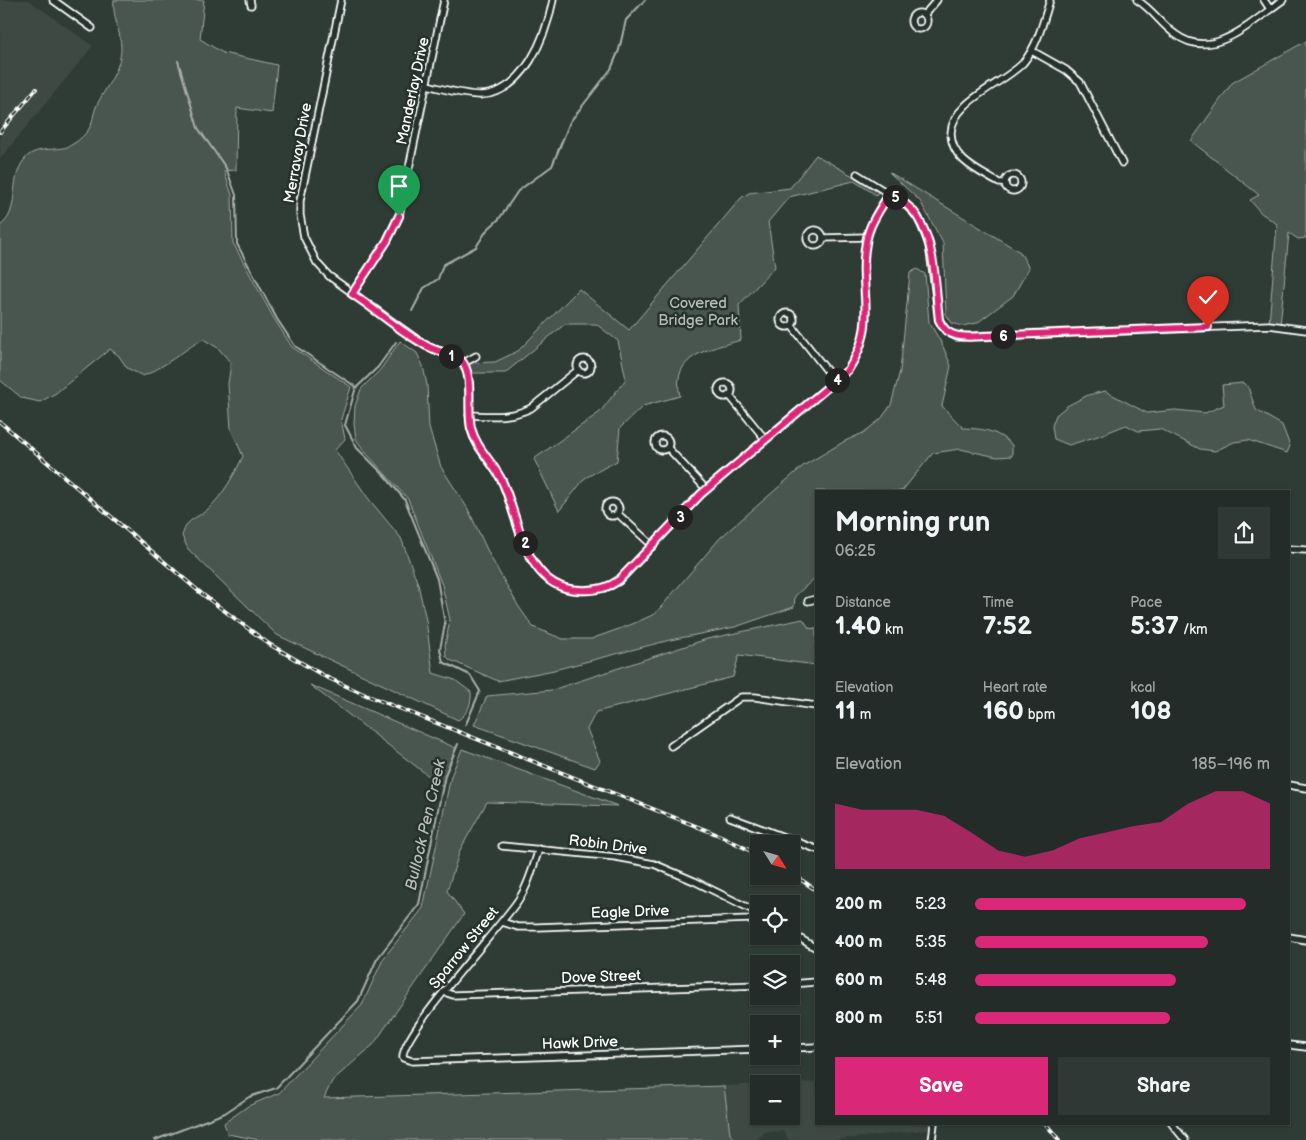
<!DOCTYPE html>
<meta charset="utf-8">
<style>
:root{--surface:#232c28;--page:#2f3834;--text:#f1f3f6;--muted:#a3a7a8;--line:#404845;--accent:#db2777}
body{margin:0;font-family:"Balsamiq Sans",sans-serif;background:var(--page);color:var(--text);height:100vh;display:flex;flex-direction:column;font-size:19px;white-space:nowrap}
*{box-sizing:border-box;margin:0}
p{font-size:16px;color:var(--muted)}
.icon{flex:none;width:28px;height:28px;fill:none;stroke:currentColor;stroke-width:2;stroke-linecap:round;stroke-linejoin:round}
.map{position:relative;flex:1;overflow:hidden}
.sheet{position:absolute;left:815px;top:490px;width:475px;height:635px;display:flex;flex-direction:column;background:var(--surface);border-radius:0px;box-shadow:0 1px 4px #0004,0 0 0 1px var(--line)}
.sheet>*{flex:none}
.needle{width:32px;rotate:127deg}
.fabs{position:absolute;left:750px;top:835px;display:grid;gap:10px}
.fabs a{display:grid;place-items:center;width:50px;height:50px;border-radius:0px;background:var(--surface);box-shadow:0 1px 4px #0004,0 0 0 1px var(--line);font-size:25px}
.pin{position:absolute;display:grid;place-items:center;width:42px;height:42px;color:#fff;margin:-51px -21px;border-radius:50% 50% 50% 0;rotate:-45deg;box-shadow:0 0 5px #0007}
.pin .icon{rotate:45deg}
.km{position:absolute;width:25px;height:25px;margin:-12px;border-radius:50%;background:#222;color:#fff;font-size:14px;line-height:25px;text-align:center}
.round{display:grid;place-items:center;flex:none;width:52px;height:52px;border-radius:0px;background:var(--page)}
.overview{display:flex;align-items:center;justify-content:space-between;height:85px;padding:0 20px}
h1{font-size:28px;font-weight:700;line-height:38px}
.metrics{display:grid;grid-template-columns:repeat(3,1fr);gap:8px;height:85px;padding:5px 20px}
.metrics div{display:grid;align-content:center}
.metrics b{font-size:25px;font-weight:700}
.metrics small{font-size:14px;font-weight:400}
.metrics p{font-size:14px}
.chart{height:140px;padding:10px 20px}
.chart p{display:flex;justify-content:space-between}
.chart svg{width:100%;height:90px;margin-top:5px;fill:var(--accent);opacity:.7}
.action{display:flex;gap:10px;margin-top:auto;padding:10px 20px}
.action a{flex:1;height:58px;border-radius:0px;background:var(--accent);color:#fff;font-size:20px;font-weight:700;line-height:58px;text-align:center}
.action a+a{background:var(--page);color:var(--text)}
ul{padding:0 20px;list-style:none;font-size:16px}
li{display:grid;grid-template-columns:80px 60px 1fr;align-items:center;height:38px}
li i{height:12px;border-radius:6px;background:var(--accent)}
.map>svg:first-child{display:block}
</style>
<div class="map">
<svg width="1306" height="1140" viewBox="0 0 1306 1140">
<rect width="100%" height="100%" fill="#2f3b35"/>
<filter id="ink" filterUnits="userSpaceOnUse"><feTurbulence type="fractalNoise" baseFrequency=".02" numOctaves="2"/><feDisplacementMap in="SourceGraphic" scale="10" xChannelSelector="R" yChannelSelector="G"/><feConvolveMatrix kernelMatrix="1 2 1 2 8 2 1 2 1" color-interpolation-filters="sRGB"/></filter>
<g filter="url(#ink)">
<g fill="#3c4842">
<polygon points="0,0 29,0 93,46 0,159"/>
<polygon points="816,1082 816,1124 934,1124 934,1129 835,1140 789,1140 783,1131 765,1132 757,1140 737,1140 730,1135 724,1086 759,1084 759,1116 791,1116 791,1084 769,1084"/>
</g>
<g fill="#4a544f" stroke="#a4aaa7">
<path d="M114 0H204L200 39 223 53 277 65 272 113 237 108 236 170 224 171 232 195 233 243 273 317 292 347 351 387 341 419 345 439 335 450 368 498 401 538 418 584 426 620 433 673 455 680 471 692C472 703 468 714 458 720L277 635 188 549 182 536C188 516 194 521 208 509 223 495 235 474 243 456L231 429 228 384 231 363 218 348 203 339C182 351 165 367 143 376L127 368 119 356 110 349 56 393 40 402 22 398 0 380V226C21 211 8 181 24 160 37 143 59 154 73 144 78 141 86 134 89 129 93 123 93 114 96 107 105 87 121 71 121 48 121 30 112 18 114 0Z"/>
<polygon points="1306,41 1306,238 1298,239 1289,233 1280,326 1269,325 1277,224 1261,213 1250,200 1259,195 1191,141 1232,83"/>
<path d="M816 155 879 191 876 195 854 181 789 197 768 222 775 267 739 305 741 340C711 349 670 354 680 396L643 406 620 428 617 461 585 478 559 511 534 459 600 412 626 379 618 341 596 324H565L505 373H467L464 363 495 362 518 351 579 289 629 330 741 198 749 193 790 188Z"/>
<polygon points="889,172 1020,252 1029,268 1013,296 977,323 962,326 952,323 946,314 943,243 920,201"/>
<path d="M917 269 925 274 929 322 942 344 951 366 942 406 963 428C984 429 996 430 1012 445V456L997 457 960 449 933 453 902 491H816V577L795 596 794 607 735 627 670 640 554 670 498 681 450 660 446 656 445 645 450 620 442 585 408 499 366 453 356 439 354 424 355 406 361 389 380 370 400 341 417 353 423 366 427 385 429 428 441 467 468 509 490 556 519 607 533 627 563 639H591L630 625 655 614 720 538 803 466 845 441 863 433 881 419 891 405 900 371 910 273Z"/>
<polygon points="1243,383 1248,387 1256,410 1282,425 1290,446 1287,453 1248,440 1234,442 1215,451 1200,449 1160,429 1138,431 1126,425 1101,435 1069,445 1054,439 1052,426 1056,415 1067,406 1088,395 1105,391 1147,413 1175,410 1205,413 1224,405 1222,385"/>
<polygon points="803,619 809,628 816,629 816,665 739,655 733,677 596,712 587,729 600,761 595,768 474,725 487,696 552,690 707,639"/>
<polygon points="310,685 456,748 445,775 443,787"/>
<polygon points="462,749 618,806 487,802 460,850 447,891 464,914 373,1045 332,1081 324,1098 724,1086 730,1134 737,1140 259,1140 228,1134 224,1123 248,1106 279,1093 362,1005 383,959 423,908 451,776"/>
</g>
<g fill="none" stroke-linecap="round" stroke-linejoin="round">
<g stroke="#a9afac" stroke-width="2">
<polyline points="178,61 198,128 226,168 236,195 237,244 277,319 295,346 356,387 345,425 357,448 384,475 405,500 437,579 445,624 440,649 443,662 470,675 480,691 466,724"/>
<polyline points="412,311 424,288 438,279 443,265 476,247 487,230 499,219 518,191 552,166 570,122 611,69 619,50 626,20 645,0"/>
<polyline points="357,387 378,367 396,342"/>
<polyline points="155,1140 225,1113 249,1097 276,1088 358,1001 377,959 419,904 445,775 458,744"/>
</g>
<g stroke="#fff" stroke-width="9">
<g id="street">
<polyline points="53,0 92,28"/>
<polyline points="250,0 251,5"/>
<path d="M341 0 300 201V215L304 237 317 263 329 276 426 346 459 359C476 375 466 408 471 429 476 449 493 463 502 481 519 520 525 589 580 590 594 591 607 589 619 581L701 494 848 370C880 322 857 291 866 242 869 224 880 209 890 193"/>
<path d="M1137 0C1152 9 1161 24 1175 34 1213 63 1252 21 1283 0"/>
<polyline points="1264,0 1270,9"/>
<circle cx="919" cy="21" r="8"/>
<polyline points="924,15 937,0"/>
<polyline points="1032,51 1066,70 1080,82 1122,163"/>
<path d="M427 85C444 89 463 95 480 95 524 94 546 36 553 0"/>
<polyline points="857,174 905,204 918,217 929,244 939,320 946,331 957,337 1269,325 1306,330"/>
<circle cx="1013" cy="183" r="8"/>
<path d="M1005 183H999C979 171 951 160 951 133 952 101 1003 84 1023 63 1038 45 1043 22 1050 0"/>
<circle cx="815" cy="238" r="8"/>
<polyline points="823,238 867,237"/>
<polyline points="352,294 387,241 399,216 444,0"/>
<circle cx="787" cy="320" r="7"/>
<polyline points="792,326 835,381"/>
<circle cx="584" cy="366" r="7"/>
<polyline points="464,363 476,356"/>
<circle cx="725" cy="390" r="7"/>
<polyline points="729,395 765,439"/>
<path d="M469 415C491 416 511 418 531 408L578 370"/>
<circle cx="662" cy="443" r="7"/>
<polyline points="668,448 706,489"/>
<circle cx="612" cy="509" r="7"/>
<polyline points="618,514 653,546"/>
<polyline points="1289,549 1306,550"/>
<polyline points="808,601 816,599"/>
<polyline points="671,746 741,697 755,697 816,706"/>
<polyline points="1289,785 1306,788"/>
<polyline points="730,817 816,849"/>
<polyline points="502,846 616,857 654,864 694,881 759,913"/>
<path d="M539 849C533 866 529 885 519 899 503 925 399 1035 403 1058L412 1061 759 1049"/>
<polyline points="502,922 518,927 538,927 750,919 759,917"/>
<polyline points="791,933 816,948"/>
<polyline points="1289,937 1306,940"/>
<polyline points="791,984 816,982"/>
<polyline points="444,992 453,995 759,985"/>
<polyline points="1289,1045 1306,1047"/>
<polyline points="791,1048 816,1047"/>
<polyline points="1172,1124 1185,1140"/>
<polyline points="932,1140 934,1124"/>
</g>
</g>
<use href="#street" stroke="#26332d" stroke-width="5.5"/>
<g stroke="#fff" stroke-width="4">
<g id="rail">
<polyline points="0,132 36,89"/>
<polyline points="0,422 202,594 269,644 326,677 366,695 721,836 759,855"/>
<polyline points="791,873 816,890"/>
<polyline points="1046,1124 1059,1140"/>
</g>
</g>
<use href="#rail" stroke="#26332d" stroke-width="2" stroke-dasharray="5.5" stroke-linecap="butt"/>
</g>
</g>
<g fill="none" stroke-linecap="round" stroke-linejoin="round" filter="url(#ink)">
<g stroke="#fff" stroke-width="10">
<path id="route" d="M399 216 387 241 352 294C377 310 400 332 427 346 437 352 458 354 464 364 473 380 467 410 471 428 476 448 493 462 502 481 520 519 524 589 579 590 594 591 607 589 619 580L701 494 848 370C880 322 857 291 866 242 869 224 880 209 890 193 900 200 912 207 918 218 936 247 935 287 939 320 947 340 967 337 985 336L1208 327"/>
</g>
<use href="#route" stroke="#db2777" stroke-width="6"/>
</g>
<g text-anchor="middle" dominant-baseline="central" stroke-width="5" stroke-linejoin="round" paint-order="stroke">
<g font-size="15" fill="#fff" stroke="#26332d">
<text transform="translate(413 91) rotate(-78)">Manderlay Drive</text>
<text transform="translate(298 153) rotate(-80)">Merravay Drive</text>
<text transform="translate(608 845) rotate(7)">Robin Drive</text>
<text transform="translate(630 912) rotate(-2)">Eagle Drive</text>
<text transform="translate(464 948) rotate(-51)">Sparrow Street</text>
<text transform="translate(601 977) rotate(-2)">Dove Street</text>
<text transform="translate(580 1043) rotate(-2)">Hawk Drive</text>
</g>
<g font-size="15" fill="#b7bbb9" stroke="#26332d">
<text x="698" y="303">Covered<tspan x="698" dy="17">Bridge Park</tspan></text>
</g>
<g font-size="16" font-style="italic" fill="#b8bcba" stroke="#26332d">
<text transform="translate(426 825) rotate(-77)">Bullock Pen Creek</text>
</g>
</g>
</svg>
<div class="fabs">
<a><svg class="needle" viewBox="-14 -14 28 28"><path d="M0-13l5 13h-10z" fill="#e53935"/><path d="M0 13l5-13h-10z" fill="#a3a7a8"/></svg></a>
<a><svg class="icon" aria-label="locate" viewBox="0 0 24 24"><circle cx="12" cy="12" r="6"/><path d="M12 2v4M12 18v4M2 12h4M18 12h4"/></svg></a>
<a><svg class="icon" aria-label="layers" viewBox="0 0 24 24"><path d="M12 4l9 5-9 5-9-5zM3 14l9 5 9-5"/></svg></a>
<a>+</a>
<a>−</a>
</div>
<div class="pin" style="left:399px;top:216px;background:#1e9e55"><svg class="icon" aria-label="arrive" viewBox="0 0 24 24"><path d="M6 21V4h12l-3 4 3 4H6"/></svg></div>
<div class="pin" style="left:1208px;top:327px;background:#d93025"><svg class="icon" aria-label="check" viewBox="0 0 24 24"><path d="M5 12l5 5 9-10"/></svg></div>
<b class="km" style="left:451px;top:356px">1</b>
<b class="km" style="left:525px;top:543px">2</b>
<b class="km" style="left:680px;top:517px">3</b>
<b class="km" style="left:837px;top:380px">4</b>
<b class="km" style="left:895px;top:197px">5</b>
<b class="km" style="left:1003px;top:336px">6</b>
<section class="sheet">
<div class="overview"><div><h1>Morning run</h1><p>06:25</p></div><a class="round"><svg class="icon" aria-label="share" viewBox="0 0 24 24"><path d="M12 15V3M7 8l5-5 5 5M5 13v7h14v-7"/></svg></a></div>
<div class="metrics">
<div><p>Distance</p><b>1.40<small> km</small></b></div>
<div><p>Time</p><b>7:52</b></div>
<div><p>Pace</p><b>5:37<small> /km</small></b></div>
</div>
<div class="metrics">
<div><p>Elevation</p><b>11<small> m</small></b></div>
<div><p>Heart rate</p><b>160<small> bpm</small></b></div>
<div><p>kcal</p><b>108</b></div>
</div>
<div class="chart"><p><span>Elevation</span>185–196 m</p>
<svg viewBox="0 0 160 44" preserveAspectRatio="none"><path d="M0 44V12L10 15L20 15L30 15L40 18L50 26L60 35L70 38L80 35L90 29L100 26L110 23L120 21L130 12L140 6L150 6L160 12V44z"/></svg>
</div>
<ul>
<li><b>200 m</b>5:23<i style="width:92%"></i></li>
<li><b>400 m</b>5:35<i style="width:79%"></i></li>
<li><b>600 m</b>5:48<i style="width:68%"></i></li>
<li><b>800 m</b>5:51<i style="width:66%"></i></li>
</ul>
<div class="action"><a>Save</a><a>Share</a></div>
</section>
</div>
